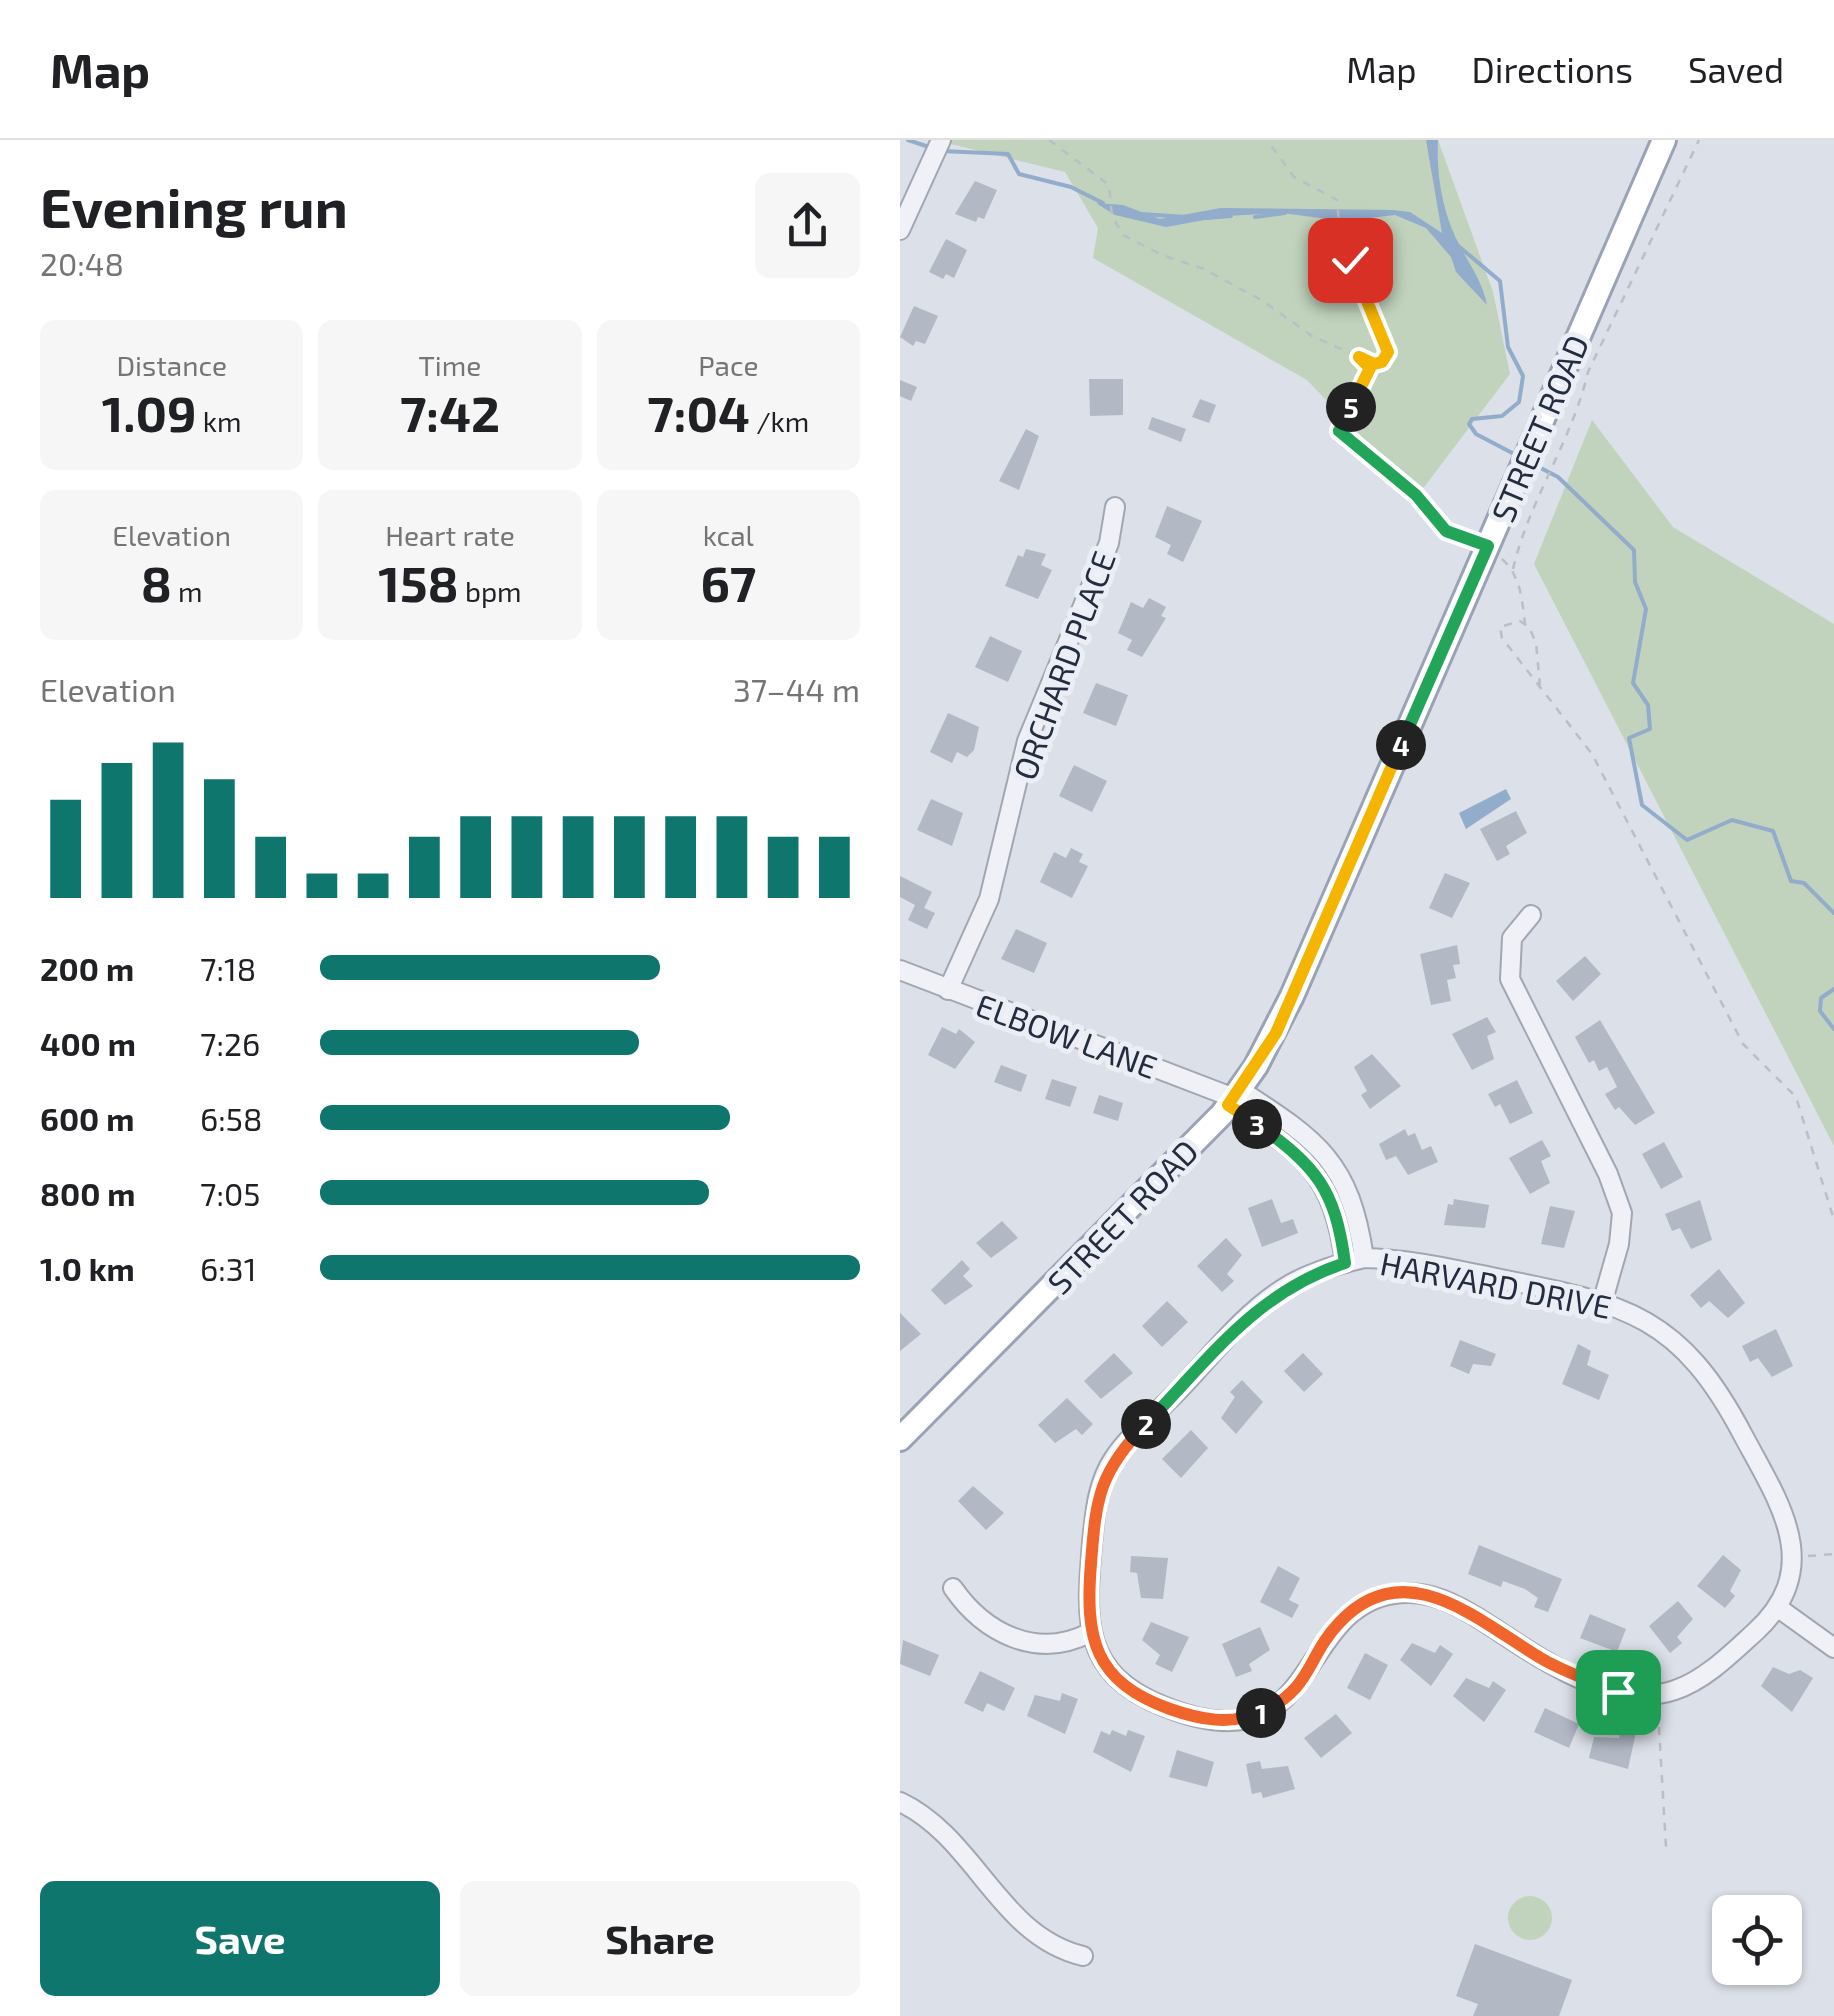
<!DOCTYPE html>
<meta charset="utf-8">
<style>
:root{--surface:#fff;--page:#f6f6f6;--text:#202124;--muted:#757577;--line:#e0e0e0;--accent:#0f766e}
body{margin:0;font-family:"Exo 2",sans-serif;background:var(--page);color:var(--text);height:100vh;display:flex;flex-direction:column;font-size:38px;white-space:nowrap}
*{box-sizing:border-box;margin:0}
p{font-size:32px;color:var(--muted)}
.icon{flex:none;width:55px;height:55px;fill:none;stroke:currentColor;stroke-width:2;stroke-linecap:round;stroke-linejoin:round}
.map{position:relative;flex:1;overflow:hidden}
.sheet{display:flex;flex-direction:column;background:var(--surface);width:900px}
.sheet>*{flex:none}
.tools{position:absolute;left:812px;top:1755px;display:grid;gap:20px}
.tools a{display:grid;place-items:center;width:90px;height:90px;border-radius:15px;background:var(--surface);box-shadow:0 2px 8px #0004;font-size:50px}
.pin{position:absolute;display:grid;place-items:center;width:85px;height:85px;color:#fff;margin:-42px;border-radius:20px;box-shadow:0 5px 15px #0006}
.km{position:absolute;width:50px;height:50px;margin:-25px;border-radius:50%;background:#222;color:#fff;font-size:28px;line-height:50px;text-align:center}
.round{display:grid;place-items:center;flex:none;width:105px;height:105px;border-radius:15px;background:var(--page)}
.head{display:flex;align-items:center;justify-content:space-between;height:170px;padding:0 40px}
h1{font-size:55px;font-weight:700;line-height:75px}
.metrics{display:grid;grid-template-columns:repeat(3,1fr);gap:15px;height:170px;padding:10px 40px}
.metrics div{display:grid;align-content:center;border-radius:15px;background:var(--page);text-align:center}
.metrics b{font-size:50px;font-weight:700}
.metrics small{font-size:28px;font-weight:400}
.metrics p{font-size:28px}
.chart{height:280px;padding:20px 40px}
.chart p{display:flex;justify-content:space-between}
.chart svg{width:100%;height:180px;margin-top:10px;stroke:var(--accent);stroke-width:6}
.action{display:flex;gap:20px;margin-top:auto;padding:20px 40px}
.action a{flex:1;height:115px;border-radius:15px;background:var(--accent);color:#fff;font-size:40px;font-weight:700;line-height:115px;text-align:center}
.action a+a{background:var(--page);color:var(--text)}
ul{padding:0 40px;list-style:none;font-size:32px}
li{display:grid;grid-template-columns:160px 120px 1fr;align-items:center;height:75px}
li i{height:25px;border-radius:12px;background:var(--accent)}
header{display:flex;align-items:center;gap:60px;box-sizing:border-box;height:140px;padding:0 50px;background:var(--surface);border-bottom:2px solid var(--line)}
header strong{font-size:48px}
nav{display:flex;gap:55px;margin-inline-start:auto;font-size:35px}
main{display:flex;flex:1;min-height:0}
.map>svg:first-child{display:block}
</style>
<header>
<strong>Map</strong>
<nav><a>Map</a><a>Directions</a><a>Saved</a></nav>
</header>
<main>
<section class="sheet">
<div class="head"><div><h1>Evening run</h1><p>20:48</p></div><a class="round"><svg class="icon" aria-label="share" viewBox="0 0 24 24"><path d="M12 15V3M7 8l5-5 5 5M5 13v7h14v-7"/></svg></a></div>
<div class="metrics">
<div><p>Distance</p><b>1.09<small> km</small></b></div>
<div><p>Time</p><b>7:42</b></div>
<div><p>Pace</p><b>7:04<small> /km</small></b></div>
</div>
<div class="metrics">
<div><p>Elevation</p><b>8<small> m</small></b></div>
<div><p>Heart rate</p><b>158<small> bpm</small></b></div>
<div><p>kcal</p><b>67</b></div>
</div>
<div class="chart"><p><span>Elevation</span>37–44 m</p>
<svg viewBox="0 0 160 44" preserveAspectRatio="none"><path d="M5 44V20M15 44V11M25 44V6M35 44V15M45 44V29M55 44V38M65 44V38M75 44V29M85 44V24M95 44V24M105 44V24M115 44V24M125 44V24M135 44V24M145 44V29M155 44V29"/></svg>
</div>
<ul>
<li><b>200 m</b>7:18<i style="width:63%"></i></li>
<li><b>400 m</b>7:26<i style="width:59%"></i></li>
<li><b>600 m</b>6:58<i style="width:76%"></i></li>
<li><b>800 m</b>7:05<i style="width:72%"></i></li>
<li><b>1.0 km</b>6:31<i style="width:100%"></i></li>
</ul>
<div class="action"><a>Save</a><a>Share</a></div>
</section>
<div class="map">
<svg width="934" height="1876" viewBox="0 0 934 1876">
<rect width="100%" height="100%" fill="#dce0e8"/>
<g fill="#c1d3bc">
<polygon points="49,0 538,0 593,152 610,234 518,355 407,240 193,118 198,88 165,32 47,3"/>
<polygon points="692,280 773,387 934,484 934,1006 634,424"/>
<circle cx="630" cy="1778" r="22"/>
</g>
<g fill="#92accc">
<path d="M526 0H538C536 36 543 76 561 108 572 129 582 141 587 165L556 132 551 117 526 88 495 75 443 81 382 73 327 76 266 87 215 75 196 63 223 65 260 79 321 68 493 70 510 72 542 93Z"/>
<polygon points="606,649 611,659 566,689 559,673"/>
</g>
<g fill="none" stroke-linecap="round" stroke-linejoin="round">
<g stroke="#92accc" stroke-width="4">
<polyline points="8,0 32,8"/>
<polyline points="42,11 108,14 119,34 171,47 203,63"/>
<polyline points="241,74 286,77"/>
<polyline points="355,77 385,73"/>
<polyline points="306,78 331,76"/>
<polyline points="556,104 600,141 608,207 623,236 619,262 602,276 572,279 569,284 576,294 618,316"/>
<polyline points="631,323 658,337 734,410 735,442 746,469 733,543 748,565 750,589 729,598 742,665 787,700 832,680 873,691 891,741 904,743 934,773"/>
<polyline points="934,849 921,858 920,871 934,889"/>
</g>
</g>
<g fill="#b2b9c5">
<polygon points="75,41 97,50 84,79 78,77 76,82 55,74"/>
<polygon points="46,99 67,110 54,138 46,134 43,139 29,132"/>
<polygon points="14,166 38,176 25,204 16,201 13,206 0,197"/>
<polygon points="189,239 223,239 223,275 190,276"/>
<polygon points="0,240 17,247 11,261 0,256"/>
<polygon points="300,259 316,265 309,283 292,277"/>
<polygon points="252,277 286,289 281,302 248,289"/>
<polygon points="126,289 139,296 119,350 99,341"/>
<polygon points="267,366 302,381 283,422 267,414 271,405 255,397"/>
<polygon points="126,409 146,414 141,425 152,430 138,459 105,446 118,415 123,417"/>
<polygon points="249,458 266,467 261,476 266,478 242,517 227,510 232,500 218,493 231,462 243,468"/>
<polygon points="90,496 122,511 108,542 75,527"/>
<polygon points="196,543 228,555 216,586 183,573"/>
<polygon points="48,573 79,587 74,610 67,617 57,612 52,623 30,612"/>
<polygon points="174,625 207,641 192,672 159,656"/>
<polygon points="31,659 63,673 52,706 17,690"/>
<polygon points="616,671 627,693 606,706 610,714 597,721 580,689"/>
<polygon points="171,708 183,714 179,722 188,726 172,758 140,742 154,712 166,718"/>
<polygon points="545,733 570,743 552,778 529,768"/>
<polygon points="0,736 32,752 24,768 35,773 27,789 8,780 15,765 0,757"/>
<polygon points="116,789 147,803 134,833 101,819"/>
<polygon points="557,805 560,824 553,825 556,838 547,840 551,861 531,865 520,814"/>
<polygon points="685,816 701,834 673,861 656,841"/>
<polygon points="587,877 596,892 587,896 594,919 572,930 552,894"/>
<polygon points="700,880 755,973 735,985 719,967 715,970 705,954 717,947 707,927 699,931 694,920 689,923 675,897"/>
<polygon points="42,887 56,894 59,889 75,902 55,929 28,915"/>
<polygon points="472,914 501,946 470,969 461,955 467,951 454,927"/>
<polygon points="101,925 127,935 121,952 94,942"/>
<polygon points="152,939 177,947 170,967 145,959"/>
<polygon points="617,940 633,973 610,984 600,964 595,967 588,954"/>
<polygon points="199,955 223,963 218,981 193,973"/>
<polygon points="505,989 508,996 515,993 522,1010 531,1006 538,1022 508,1035 496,1016 486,1020 479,1004"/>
<polygon points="642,1000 651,1016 641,1021 650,1043 630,1054 609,1018"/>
<polygon points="764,1002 783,1037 761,1049 742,1014"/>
<polygon points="372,1059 381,1083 393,1079 398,1093 362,1107 348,1068"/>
<polygon points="554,1059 589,1065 585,1088 544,1085 548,1064 553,1065"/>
<polygon points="800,1060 812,1100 791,1109 780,1088 772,1091 765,1074"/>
<polygon points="650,1066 675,1071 664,1108 641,1104"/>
<polygon points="102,1081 118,1098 91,1118 76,1103"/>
<polygon points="326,1098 342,1115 327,1134 334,1141 322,1152 297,1126"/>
<polygon points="62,1120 70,1129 63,1136 73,1146 45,1165 31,1150"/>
<polygon points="819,1129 845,1163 828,1178 809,1161 801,1168 790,1155"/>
<polygon points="267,1161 288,1182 262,1207 242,1186"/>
<polygon points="0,1173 21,1194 0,1211"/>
<polygon points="876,1189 893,1226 872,1237 858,1218 850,1222 842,1206"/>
<polygon points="560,1200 596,1214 591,1226 573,1224 569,1234 550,1226"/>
<polygon points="678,1204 691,1211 687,1225 709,1235 699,1260 662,1244"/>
<polygon points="214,1213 233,1233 201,1259 184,1241"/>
<polygon points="403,1213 423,1234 404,1252 384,1231"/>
<polygon points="342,1240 363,1262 336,1294 321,1278 335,1257 330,1252"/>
<polygon points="167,1258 193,1284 182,1295 176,1289 155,1303 138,1285"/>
<polygon points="291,1290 308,1308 281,1338 262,1319"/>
<polygon points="73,1346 104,1373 86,1390 58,1361"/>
<polygon points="579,1405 662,1439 648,1472 634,1467 638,1458 625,1449 603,1441 601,1447 568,1434"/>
<polygon points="823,1415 841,1430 830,1451 835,1456 825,1468 797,1446"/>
<polygon points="231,1416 268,1418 263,1459 241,1458 237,1433 230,1432"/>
<polygon points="378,1426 400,1438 389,1460 399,1465 392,1478 360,1462"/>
<polygon points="778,1461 793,1479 777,1497 782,1503 770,1513 749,1486"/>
<polygon points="690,1474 726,1489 717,1512 680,1498"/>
<polygon points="251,1482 289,1497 272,1532 255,1524 260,1515 242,1500"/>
<polygon points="360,1487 370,1510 349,1524 352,1531 336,1537 322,1504"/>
<polygon points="3,1500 39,1515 30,1536 0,1524"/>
<polygon points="512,1503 535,1513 540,1505 553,1514 531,1546 500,1520"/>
<polygon points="465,1513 488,1525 470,1560 447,1548"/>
<polygon points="873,1527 889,1534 900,1530 913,1538 892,1572 861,1546"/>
<polygon points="80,1531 115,1548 104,1571 87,1563 83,1572 64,1563"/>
<polygon points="566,1538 589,1548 593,1541 606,1550 584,1582 553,1556"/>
<polygon points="162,1553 178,1559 165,1594 127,1576 135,1555 160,1561"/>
<polygon points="645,1568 679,1584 669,1608 634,1592"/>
<polygon points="436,1574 452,1593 421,1618 404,1598"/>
<polygon points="721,1589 736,1592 728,1629 689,1618 694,1597 719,1598"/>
<polygon points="212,1590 226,1596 228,1590 245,1596 231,1632 193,1612 201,1591 210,1595"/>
<polygon points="277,1610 314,1622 307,1647 269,1637"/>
<polygon points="360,1621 362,1629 388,1626 395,1649 363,1658 361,1652 352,1654 346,1624"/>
<polygon points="575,1804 672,1840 659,1876 573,1876 578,1864 556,1856"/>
</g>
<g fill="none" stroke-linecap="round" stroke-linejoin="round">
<g stroke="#a1a7b2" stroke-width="22">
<g id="minor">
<polyline points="0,90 41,0"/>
<polyline points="631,775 612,798 610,839 708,1034 722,1073 719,1104 703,1160"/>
<polyline points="0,830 334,958"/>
<polyline points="48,850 89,759 127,601 209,403 215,367"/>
<path d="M340 950C419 1001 450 1022 464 1118"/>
<path d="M328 965C403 1013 433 1032 445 1123"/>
<path d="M464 1118C511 1119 555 1130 601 1139 727 1164 781 1176 844 1297 880 1364 925 1428 855 1492 832 1513 805 1540 775 1550 711 1572 636 1515 586 1483 557 1464 529 1449 494 1454 393 1469 422 1631 263 1566 180 1532 186 1479 192 1403 195 1373 197 1343 214 1318 230 1294 256 1274 276 1253 309 1219 341 1176 381 1150 406 1133 436 1125 464 1118Z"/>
<path d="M53 1448C84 1493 137 1520 189 1493"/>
<polyline points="877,1467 934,1508"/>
<path d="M0 1662C76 1698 99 1796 183 1816"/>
</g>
</g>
<g stroke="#9aa3b5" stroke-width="28">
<polyline id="major" points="0,1299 322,974 356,926 392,856 764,0"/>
</g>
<g stroke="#babec7" stroke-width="2.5" stroke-dasharray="8 8" stroke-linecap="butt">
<polyline points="149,0 209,45 212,76 223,95 262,115 304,129 363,161 412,196 473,223 483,222 488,212 487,202 460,149 439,83 437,60 394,37 367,0"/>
<polyline points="460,218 470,228 439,291 516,355 546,391 570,400"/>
<path d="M602 419C621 436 622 460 625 484"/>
<path d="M613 429C629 360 672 301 688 232L799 0"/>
<polyline points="640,546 636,503 629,487 620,481 600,487 602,498 692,614 843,904 896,957 934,1080"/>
<polyline points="908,1416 934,1414"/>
<polyline points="758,1571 766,1707"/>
</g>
<use href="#minor" stroke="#eff1f6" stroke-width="18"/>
<use href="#major" stroke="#fff" stroke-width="22"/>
</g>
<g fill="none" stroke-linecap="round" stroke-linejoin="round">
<g stroke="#fff" stroke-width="20">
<path id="split-1" d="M361 1573C414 1547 406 1517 440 1482 506 1412 580 1482 639 1517 663 1532 692 1541 718 1552"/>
</g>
<g stroke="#fff" stroke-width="20">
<path id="split-2" d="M246 1284C199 1332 196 1358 191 1423 185 1497 193 1542 270 1569 301 1580 329 1585 361 1573"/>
</g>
<g stroke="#fff" stroke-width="20">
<path id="split-3" d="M246 1284C309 1219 356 1152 445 1123 435 1049 417 1027 357 984"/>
</g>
<g stroke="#fff" stroke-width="20">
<polyline id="split-4" points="357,984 328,965 376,893 501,605"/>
</g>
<g stroke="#fff" stroke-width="20">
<polyline id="split-5" points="451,267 439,291 516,355 546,391 588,406 501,605"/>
</g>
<g stroke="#fff" stroke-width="20">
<polyline id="split-6" points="450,120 488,212 482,222 474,224 459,217 470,228 451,267"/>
</g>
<use href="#split-1" stroke="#f0652b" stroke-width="12"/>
<use href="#split-2" stroke="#f0652b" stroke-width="12"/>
<use href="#split-3" stroke="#22a559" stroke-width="12"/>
<use href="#split-4" stroke="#f5b400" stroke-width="12"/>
<use href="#split-5" stroke="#22a559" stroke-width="12"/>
<use href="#split-6" stroke="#f5b400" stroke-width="12"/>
</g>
<g text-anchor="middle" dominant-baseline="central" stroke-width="10" stroke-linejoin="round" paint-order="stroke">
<g font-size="32" fill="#242d40" stroke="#ebeff5">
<text transform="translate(639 288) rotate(-67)">STREET ROAD</text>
<text transform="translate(163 525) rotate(-70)">ORCHARD PLACE</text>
<text transform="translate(167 895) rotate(20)">ELBOW LANE</text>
<text transform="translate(222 1076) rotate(-46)">STREET ROAD</text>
<text transform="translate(596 1144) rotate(11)">HARVARD DRIVE</text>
</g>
</g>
</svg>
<div class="tools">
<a><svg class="icon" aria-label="locate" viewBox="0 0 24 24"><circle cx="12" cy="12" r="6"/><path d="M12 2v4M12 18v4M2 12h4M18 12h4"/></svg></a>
</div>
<div class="pin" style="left:718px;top:1552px;background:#1e9e55"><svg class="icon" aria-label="arrive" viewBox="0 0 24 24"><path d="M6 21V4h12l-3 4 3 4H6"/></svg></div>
<div class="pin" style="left:450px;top:120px;background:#d93025"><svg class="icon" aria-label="check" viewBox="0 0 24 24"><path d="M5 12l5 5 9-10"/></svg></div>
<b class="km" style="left:361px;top:1573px">1</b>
<b class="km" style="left:246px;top:1284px">2</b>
<b class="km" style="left:357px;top:984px">3</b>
<b class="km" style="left:501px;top:605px">4</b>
<b class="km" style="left:451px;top:267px">5</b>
</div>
</main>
